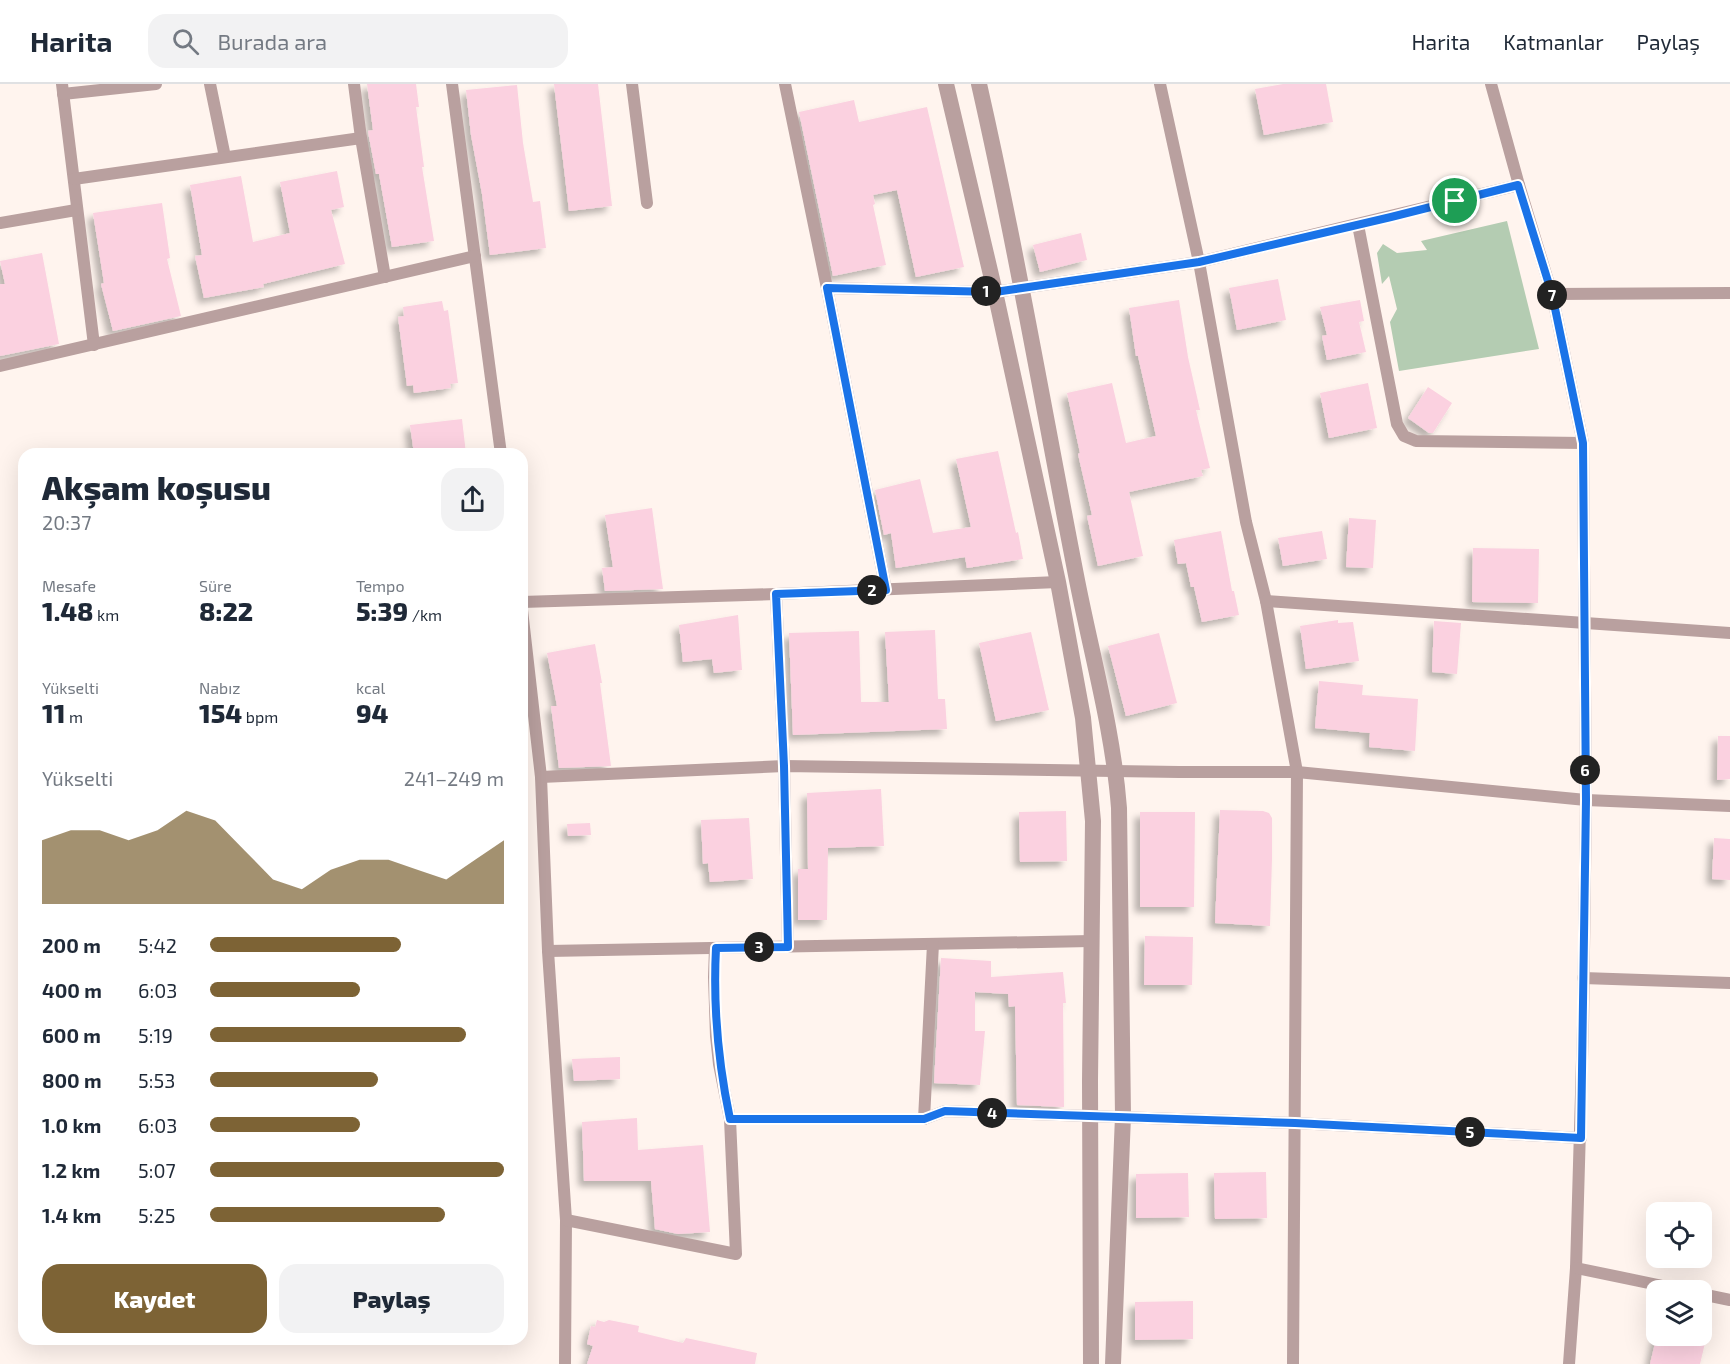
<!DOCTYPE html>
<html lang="tr">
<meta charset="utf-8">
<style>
:root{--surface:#fff;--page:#f2f2f3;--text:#1f2937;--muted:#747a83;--line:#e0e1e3;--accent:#7d6335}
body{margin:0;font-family:"Exo 2",sans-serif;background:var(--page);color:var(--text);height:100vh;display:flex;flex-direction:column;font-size:22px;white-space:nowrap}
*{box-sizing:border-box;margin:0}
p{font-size:20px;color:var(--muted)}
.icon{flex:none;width:33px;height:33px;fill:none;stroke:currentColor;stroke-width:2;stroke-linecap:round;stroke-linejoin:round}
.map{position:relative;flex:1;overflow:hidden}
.sheet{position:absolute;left:18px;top:364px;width:510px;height:897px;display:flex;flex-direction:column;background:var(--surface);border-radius:18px;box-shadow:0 6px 24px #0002}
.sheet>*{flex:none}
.controls{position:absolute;left:1646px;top:1118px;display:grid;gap:12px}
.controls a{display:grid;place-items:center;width:66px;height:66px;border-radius:12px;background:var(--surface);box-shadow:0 6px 24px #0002;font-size:30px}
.pin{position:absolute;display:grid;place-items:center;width:51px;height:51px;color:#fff;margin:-26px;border:3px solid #fff;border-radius:50%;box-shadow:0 2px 6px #0007}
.km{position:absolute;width:30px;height:30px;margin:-15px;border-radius:50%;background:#222;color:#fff;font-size:16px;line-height:30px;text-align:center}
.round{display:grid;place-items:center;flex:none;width:63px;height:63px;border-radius:18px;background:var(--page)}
.summary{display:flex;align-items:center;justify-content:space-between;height:102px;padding:0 24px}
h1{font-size:33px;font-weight:800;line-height:45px}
.stats{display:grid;grid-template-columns:repeat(3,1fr);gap:9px;height:102px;padding:6px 24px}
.stats div{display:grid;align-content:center}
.stats b{font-size:26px;font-weight:800}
.stats small{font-size:16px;font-weight:400}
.stats p{font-size:16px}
.chart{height:168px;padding:12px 24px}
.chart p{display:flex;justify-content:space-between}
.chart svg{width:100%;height:108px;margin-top:6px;fill:var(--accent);opacity:.7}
.action{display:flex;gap:12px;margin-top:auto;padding:12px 24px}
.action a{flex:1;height:69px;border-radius:18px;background:var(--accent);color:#fff;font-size:24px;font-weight:800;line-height:69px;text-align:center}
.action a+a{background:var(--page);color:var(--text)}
ul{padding:0 24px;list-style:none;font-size:20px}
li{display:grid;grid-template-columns:96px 72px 1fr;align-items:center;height:45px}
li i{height:15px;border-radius:8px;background:var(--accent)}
header{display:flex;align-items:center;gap:36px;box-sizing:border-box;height:84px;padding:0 30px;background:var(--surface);border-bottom:2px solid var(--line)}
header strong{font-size:28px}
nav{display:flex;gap:33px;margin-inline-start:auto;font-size:21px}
.search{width:420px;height:54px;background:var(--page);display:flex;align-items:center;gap:15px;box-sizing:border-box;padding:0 21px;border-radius:18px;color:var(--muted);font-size:22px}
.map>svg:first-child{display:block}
</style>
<header>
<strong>Harita</strong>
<div class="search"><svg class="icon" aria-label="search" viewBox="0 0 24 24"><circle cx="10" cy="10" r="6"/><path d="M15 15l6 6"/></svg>Burada ara</div>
<nav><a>Harita</a><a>Katmanlar</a><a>Paylaş</a></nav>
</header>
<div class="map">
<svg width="1730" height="1280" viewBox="0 0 1730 1280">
<defs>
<filter id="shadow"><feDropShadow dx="-5.5" dy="5.5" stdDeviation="3" flood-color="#0004"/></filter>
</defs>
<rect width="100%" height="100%" fill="#fff4ee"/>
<polygon fill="#b4ccb2" points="1507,137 1539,265 1399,287 1390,238 1397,225 1389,192 1382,200 1377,169 1383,160 1397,169 1427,166 1421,157"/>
<g fill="#fbd1e0" filter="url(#shadow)">
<polygon points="367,0 416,0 419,23 416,23 424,83 422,83 434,157 392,163 379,90 376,90 369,53 368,47 373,46"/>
<polygon points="554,0 598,0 612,122 569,127"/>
<polygon points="1283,0 1326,0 1333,38 1264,51 1255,5"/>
<polygon points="517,1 523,59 533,118 540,117 546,164 490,171 482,110 471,51 466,6"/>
<polygon points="854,16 859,38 927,23 964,183 916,193 897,106 873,111 875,120 873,121 886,181 833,192 799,28"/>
<polygon points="337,87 344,123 331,126 345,180 263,200 264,203 204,214 195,172 202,171 190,101 241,92 253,158 290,149 280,98"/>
<polygon points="162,119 170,174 167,175 181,232 113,247 101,200 104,199 93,129"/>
<polygon points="1081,149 1087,176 1040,188 1033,161"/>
<polygon points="42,169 59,260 0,272 0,200 5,200 0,177"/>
<polygon points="1278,195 1286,236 1237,246 1229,204"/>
<polygon points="1179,216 1188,273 1200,326 1196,326 1210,384 1201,386 1203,392 1129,408 1143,472 1098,482 1087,432 1092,431 1078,370 1080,369 1067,309 1112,299 1126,359 1156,352 1138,272 1136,272 1129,224"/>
<polygon points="1360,216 1364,237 1359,238 1366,268 1327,276 1322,252 1327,251 1320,223"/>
<polygon points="442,217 444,227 448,226 458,299 450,300 451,304 414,309 413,301 407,302 398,233 404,232 403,223"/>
<polygon points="1368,299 1377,344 1329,354 1320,309"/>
<polygon points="1428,303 1452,319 1433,349 1429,349 1408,334"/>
<polygon points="462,335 466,370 414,370 410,341"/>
<polygon points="998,367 1016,449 1018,448 1023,475 967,484 965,473 896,484 891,449 884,451 875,406 920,395 933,449 971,443 956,375"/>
<polygon points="652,424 663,505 605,507 602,484 613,483 605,431"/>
<polygon points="1349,434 1376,436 1373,484 1346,483"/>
<polygon points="1221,447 1232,507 1234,507 1239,531 1202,538 1194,503 1191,503 1186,479 1178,480 1174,456"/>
<polygon points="1322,447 1327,475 1283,482 1278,454"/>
<polygon points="1473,464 1539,465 1538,519 1472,518"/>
<polygon points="738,531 742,586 714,589 712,575 683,578 679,541"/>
<polygon points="1338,536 1338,539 1353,538 1359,577 1306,585 1300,542"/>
<polygon points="1434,537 1461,539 1457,590 1432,588"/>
<polygon points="935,546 938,615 945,615 947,645 793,651 789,549 859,547 861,618 889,618 885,548"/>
<polygon points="1031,548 1049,626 996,637 979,559"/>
<polygon points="1159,549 1177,619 1126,632 1108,562"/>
<polygon points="595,560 602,599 600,599 611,682 559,684 551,622 557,622 547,569"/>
<polygon points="1319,597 1363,601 1362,611 1418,615 1415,667 1369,663 1370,649 1315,644"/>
<polygon points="1718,652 1730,652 1730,695 1717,696"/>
<polygon points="881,705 884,762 828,764 827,836 798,836 798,785 808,785 807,709"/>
<polygon points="1220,726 1263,727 1269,729 1272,734 1272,774 1270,842 1215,839"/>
<polygon points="1066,727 1067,777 1020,778 1019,728"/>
<polygon points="1140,728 1195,728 1194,823 1140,823"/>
<polygon points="749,734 753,795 710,798 708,779 703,780 701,736"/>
<polygon points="590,739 591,751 568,752 567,740"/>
<polygon points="1714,754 1730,755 1730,796 1712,795"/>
<polygon points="1145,852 1193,853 1192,901 1144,901"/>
<polygon points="941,874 991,877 991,893 1063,888 1066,919 1063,919 1064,1023 1017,1021 1015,922 1009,923 1008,910 975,908 975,947 985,947 980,1001 934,999"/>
<polygon points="620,973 620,995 574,997 572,975"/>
<polygon points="637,1034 638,1066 703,1061 710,1148 678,1150 655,1145 651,1097 584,1097 582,1038"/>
<polygon points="1266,1088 1267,1134 1215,1135 1214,1089"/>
<polygon points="1188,1089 1189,1133 1136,1134 1136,1090"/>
<polygon points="1193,1217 1193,1255 1135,1256 1135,1218"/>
<polygon points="597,1236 604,1238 609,1236 639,1242 638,1248 683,1259 686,1254 757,1269 755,1280 587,1280 593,1262 587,1260 591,1242 595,1243"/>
<polygon points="1657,1251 1671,1251 1705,1259 1700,1280 1650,1280"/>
</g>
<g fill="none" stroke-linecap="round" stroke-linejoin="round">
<g stroke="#b9a09f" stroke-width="12">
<polyline points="62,0 94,261"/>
<polyline points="210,0 225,73"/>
<polyline points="354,0 361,54 385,193"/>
<polyline points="452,0 501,370"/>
<polyline points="632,0 647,119"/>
<polyline points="785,0 827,204 886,506"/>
<polyline points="1160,0 1199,178 1246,438 1266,517 1297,688 1293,1280"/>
<polyline points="1491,0 1519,101 1552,210 1583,359 1586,716 1583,941 1576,1184 1569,1280"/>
<polyline points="63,10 156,0"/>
<polyline points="74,95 361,54"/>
<polyline points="0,139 76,126"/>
<polyline points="1358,141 1397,340 1404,352 1416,357 1583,359"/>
<polyline points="827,204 995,208 1199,178 1519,101"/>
<polyline points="1552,210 1730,209"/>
<polyline points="0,282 475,172"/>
<polyline points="776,510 784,682 788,863"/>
<polyline points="1266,517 1730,549"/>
<polyline points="522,518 776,510 1058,498"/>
<polyline points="522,526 541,693 548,867 566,1136 565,1280"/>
<polyline points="541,693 784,682 1179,688 1297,688 1586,716 1730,722"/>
<polyline points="548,867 1091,857"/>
<polyline points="1583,894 1730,899"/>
<polyline points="730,1035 924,1035 945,1027 1295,1039 1581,1054"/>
<polyline points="924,1035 933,860"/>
<polyline points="566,1136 736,1170 730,1035 719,980 716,952 714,893 715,864"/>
<polyline points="1576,1184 1682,1206"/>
<polyline points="1701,1210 1730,1216"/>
</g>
<g stroke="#b9a09f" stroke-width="16">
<polyline points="946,0 995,208 1058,498 1083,634 1093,737 1090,997 1091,1280"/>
<path d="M979 0C1016 163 1044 327 1076 491 1091 569 1113 645 1119 724L1123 1032 1113 1280"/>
</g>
</g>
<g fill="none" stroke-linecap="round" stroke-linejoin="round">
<g stroke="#fff" stroke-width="12">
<path id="route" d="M1518 101 1552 210 1583 359 1586 716 1581 1054 1295 1039 945 1027 924 1035H730C718 978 713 922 716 864L788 863 784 682 776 510 886 506 827 204 995 208 1199 178 1391 133Z"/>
</g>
<use href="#route" stroke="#1a73e8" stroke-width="8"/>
</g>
</svg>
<div class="controls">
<a><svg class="icon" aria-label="locate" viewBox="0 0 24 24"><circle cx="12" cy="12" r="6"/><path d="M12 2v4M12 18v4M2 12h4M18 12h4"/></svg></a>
<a><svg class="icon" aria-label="layers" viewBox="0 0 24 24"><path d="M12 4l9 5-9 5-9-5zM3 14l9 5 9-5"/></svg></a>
</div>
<div class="pin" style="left:1455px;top:117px;background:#1e9e55"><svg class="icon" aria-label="arrive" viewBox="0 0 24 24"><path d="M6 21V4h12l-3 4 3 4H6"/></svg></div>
<b class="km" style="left:986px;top:207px">1</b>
<b class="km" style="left:872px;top:506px">2</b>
<b class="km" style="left:759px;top:863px">3</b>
<b class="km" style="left:992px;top:1029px">4</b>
<b class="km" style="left:1470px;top:1048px">5</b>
<b class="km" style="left:1585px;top:686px">6</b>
<b class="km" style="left:1552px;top:211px">7</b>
<section class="sheet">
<div class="summary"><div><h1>Akşam koşusu</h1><p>20:37</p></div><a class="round"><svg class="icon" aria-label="share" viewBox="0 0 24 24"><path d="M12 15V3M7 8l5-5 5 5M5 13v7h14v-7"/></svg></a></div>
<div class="stats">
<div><p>Mesafe</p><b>1.48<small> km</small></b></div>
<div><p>Süre</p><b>8:22</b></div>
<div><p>Tempo</p><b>5:39<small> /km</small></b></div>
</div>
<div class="stats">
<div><p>Yükselti</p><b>11<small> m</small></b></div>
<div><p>Nabız</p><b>154<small> bpm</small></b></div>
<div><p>kcal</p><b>94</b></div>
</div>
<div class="chart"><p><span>Yükselti</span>241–249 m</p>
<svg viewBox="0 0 160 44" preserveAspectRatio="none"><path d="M0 44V18L10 14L20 14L30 18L40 14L50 6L60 10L70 22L80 34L90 38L100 30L110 26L120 26L130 30L140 34L150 26L160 18V44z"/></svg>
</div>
<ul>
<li><b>200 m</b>5:42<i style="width:65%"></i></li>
<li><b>400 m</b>6:03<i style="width:51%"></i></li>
<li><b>600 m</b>5:19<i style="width:87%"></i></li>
<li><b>800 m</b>5:53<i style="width:57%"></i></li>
<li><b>1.0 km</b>6:03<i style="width:51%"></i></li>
<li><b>1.2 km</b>5:07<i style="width:100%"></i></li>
<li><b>1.4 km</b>5:25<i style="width:80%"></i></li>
</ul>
<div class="action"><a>Kaydet</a><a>Paylaş</a></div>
</section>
</div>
